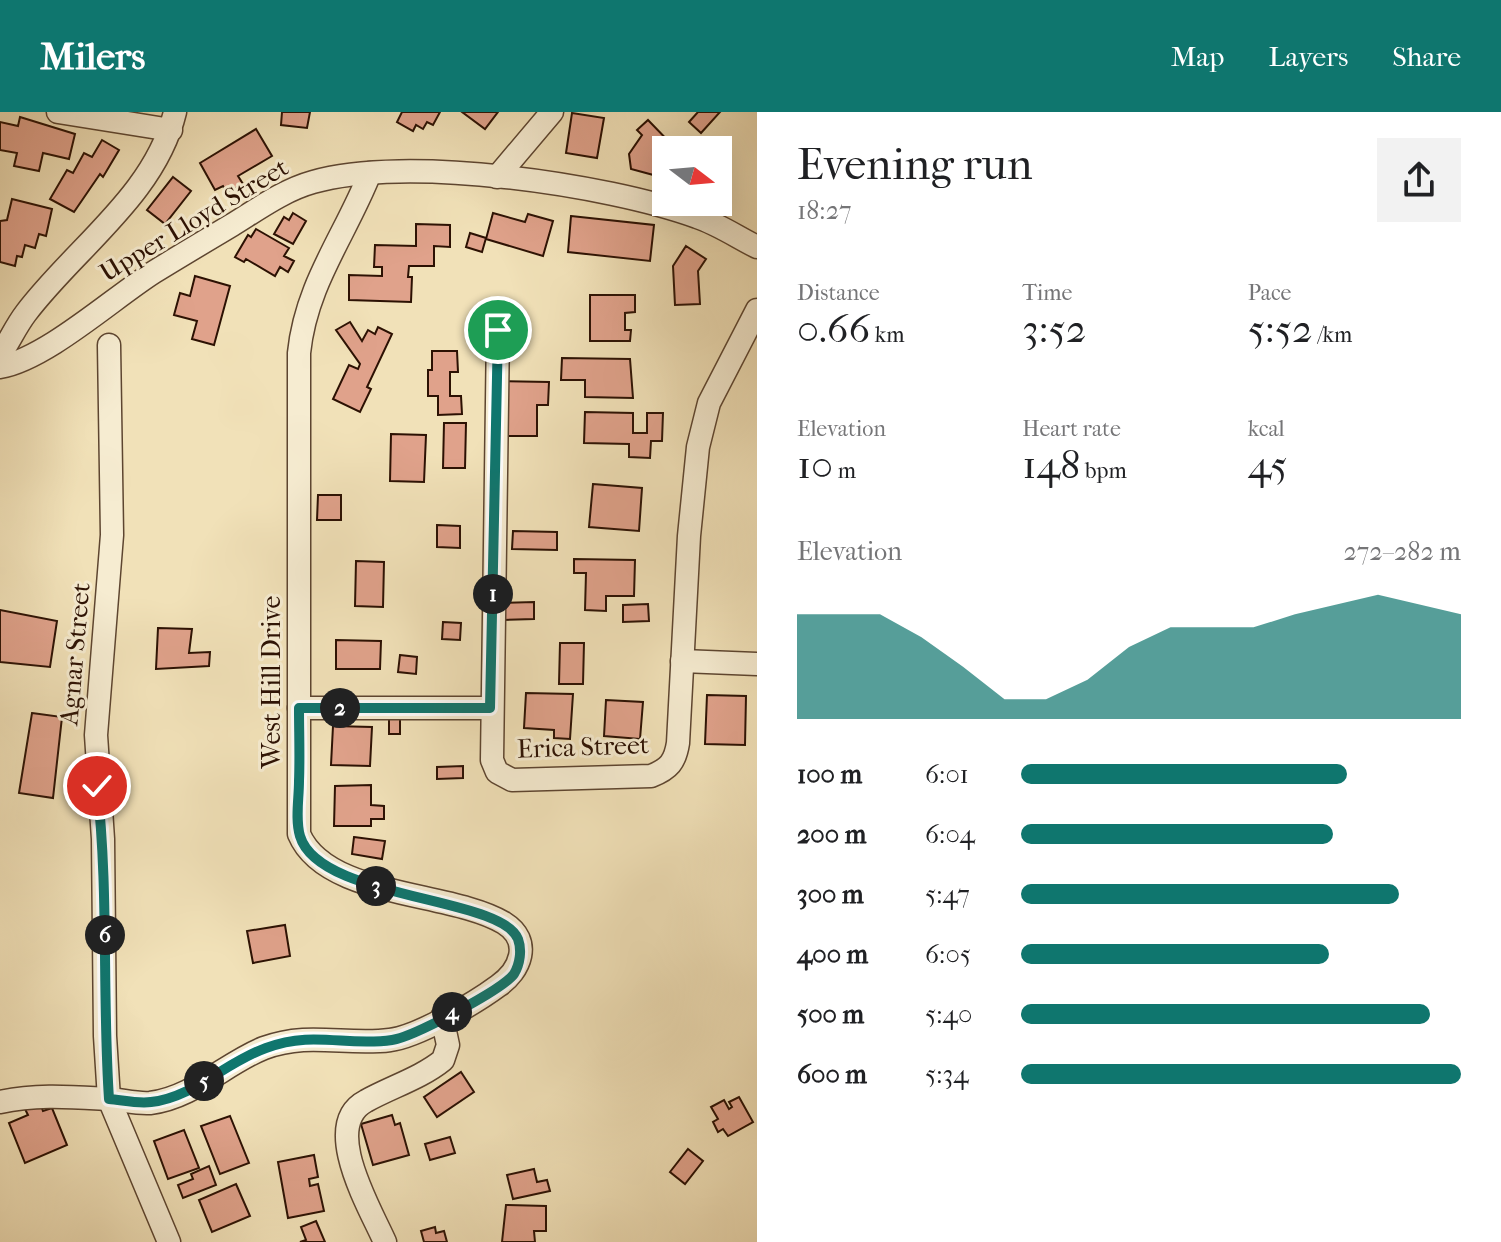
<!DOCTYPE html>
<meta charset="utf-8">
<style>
:root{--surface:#fff;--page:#f2f2f2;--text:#202124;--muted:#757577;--accent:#0f766e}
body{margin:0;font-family:"IM FELL French Canon",serif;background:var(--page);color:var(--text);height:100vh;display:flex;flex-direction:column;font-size:30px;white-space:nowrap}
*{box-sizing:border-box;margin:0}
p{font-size:26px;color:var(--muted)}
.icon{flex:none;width:44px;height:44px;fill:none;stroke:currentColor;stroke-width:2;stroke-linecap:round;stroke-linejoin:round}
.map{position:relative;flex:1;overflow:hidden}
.details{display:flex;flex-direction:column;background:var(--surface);width:744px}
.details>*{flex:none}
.needle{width:52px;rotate:106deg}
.tools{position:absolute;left:652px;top:24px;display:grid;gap:16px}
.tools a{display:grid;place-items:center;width:80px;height:80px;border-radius:0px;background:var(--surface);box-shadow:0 8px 32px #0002;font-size:40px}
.pin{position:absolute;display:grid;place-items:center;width:68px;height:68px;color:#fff;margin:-34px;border:4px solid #fff;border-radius:50%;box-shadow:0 2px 8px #0007}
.km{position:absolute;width:40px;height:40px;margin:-20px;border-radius:50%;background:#222;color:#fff;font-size:22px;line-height:40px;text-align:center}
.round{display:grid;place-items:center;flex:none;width:84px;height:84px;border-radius:0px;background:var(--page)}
.head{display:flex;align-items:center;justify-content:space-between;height:136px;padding:0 40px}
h1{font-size:44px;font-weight:600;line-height:60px}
.stats{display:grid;grid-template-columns:repeat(3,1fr);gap:12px;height:136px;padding:8px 40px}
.stats div{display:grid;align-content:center}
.stats b{font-size:40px;font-weight:600}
.stats small{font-size:22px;font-weight:400}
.stats p{font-size:22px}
.chart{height:224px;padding:16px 40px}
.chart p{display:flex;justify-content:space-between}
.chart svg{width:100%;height:144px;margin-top:8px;fill:var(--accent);opacity:.7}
ul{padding:0 40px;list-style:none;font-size:26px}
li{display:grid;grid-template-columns:128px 96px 1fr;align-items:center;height:60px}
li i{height:20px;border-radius:10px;background:var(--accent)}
header{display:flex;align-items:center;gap:48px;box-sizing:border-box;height:112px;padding:0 40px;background:var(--accent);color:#fff}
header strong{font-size:38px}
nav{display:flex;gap:44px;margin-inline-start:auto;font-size:28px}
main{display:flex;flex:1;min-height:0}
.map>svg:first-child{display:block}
</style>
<header>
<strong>Milers</strong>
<nav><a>Map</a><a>Layers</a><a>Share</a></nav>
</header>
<main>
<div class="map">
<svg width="757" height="1130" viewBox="0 0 757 1130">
<rect width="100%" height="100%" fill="#f1e1b8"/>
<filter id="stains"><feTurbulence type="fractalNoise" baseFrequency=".0025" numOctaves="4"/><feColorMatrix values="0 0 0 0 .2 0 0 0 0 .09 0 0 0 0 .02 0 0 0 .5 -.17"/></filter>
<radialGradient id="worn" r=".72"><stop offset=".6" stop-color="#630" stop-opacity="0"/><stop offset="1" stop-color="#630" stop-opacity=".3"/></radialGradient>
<g fill="#e0a28b" stroke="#2c1103" stroke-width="2">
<polygon points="282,0 310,0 307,16 281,13"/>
<polygon points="402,0 440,0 433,13 427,10 423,17 416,13 413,19 397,10"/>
<polygon points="462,0 498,0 485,17"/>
<polygon points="698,0 720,0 701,21 689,10"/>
<polygon points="572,1 604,6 597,46 566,41"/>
<polygon points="20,5 75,22 69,47 43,41 39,59 14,54 17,41 0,38 0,10 18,14"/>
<polygon points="648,8 676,37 679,33 684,38 666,38 666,73 657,64 631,57 629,42 642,23 637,18"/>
<polygon points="256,17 272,44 238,64 243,72 227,81 223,74 215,78 200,51"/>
<polygon points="102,28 119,38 103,65 100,62 74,100 50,87 67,58 73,61 84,41 92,45"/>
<polygon points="173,65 191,79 165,112 147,98"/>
<polygon points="12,87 52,97 46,124 39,122 35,136 25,133 22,145 17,144 15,154 0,150 0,109 7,108"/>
<polygon points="293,101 306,109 293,132 274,122 284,105 289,108"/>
<polygon points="493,101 525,110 528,102 553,109 543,144 486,127"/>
<polygon points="571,104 654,113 650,149 568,140"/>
<polygon points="416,112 450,113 450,135 434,134 434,154 409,154 408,165 412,165 411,190 349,188 349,163 382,164 382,155 374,155 375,133 416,134"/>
<polygon points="256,117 289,136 284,144 294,149 288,160 280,155 275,164 246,147 244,150 235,145 248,123 251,125"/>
<polygon points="470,121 486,126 482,140 466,135"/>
<polygon points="686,134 706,147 698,159 700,192 675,193 673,154"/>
<polygon points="195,164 230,174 214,233 192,227 197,209 174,203 180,181 190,184"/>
<polygon points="590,183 635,183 635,200 625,201 625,218 631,218 630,229 590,229"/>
<polygon points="350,210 362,229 368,218 375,222 378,215 392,222 367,275 371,277 360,300 333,287 349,253 358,257 360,252 336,218"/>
<polygon points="432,239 457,239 458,260 450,260 450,284 461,284 462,302 438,303 438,284 428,284 428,258 432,258"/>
<polygon points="562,246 630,247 633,286 585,285 585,268 561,268"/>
<polygon points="500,269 549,270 548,293 537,293 537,324 506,324"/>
<polygon points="585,300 633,301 633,321 647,321 647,301 663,301 662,329 651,329 650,346 629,345 629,332 584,331"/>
<polygon points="444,311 466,311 465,356 443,356"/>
<polygon points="391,322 426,323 424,370 390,369"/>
<polygon points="593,372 642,376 639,419 589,415"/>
<polygon points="318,383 341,383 341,408 317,408"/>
<polygon points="437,413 460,414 460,436 437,435"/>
<polygon points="513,419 557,420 557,438 512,437"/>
<polygon points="574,447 635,448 634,484 606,484 606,499 585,498 586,461 574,461"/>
<polygon points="356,449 384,450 383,495 355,494"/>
<polygon points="534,490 534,507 503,508 503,491"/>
<polygon points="648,492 649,509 623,510 623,493"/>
<polygon points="0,498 57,509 50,555 0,550"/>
<polygon points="443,510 461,511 460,528 442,527"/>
<polygon points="158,516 192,517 189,541 210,540 209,554 156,557"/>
<polygon points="336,528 381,529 380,557 336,557"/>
<polygon points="560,531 584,531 583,572 559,572"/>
<polygon points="400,543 417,545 416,562 398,560"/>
<polygon points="526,581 573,582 570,627 554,626 554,618 524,616"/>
<polygon points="707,583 746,584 745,633 705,632"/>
<polygon points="606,588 643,590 640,627 604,624"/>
<polygon points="32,601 62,605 53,686 19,681"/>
<rect x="389" y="603" width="11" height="19"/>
<polygon points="333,614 372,615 370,654 331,653"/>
<polygon points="463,654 463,666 437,667 437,655"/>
<polygon points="371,673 371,693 384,694 384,707 371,707 371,714 334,714 335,674"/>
<polygon points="354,725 385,729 382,747 352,742"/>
<polygon points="285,813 290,844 253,851 247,819"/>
<polygon points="461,960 474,980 437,1005 424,985"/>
<polygon points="739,985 753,1010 728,1024 723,1017 718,1020 713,1010 718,1007 711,995 724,988 729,997 732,995 729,990"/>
<polygon points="40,991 43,999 52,996 67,1033 25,1051 9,1011 28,1003 25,997"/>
<polygon points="392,1003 395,1013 400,1011 409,1043 373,1053 361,1012"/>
<polygon points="230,1004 249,1051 220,1062 201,1014"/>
<polygon points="184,1018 199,1056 168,1067 154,1029"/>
<polygon points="450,1025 455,1041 430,1048 425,1032"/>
<polygon points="688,1037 703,1049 685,1072 670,1060"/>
<polygon points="314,1043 318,1065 309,1067 310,1074 318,1072 324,1099 288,1106 278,1050"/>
<polygon points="209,1054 216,1073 183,1086 178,1073 193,1067 191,1062"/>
<polygon points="534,1057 537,1070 547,1068 550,1079 513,1087 507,1063"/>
<polygon points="236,1072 250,1104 212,1120 199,1088"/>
<polygon points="506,1093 546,1094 546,1119 534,1119 535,1130 502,1130"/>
<polygon points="316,1109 325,1130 300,1130 306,1128 301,1115"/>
<polygon points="435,1115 436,1121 444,1119 447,1130 424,1130 421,1119"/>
</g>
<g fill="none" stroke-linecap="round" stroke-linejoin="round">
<g stroke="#5d4530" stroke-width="25">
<g id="minor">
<polyline points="58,0 171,18"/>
<polyline points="497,65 552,0"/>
<path d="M498 218 492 648 497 660 512 668 651 664C669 657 675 650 678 631L689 424 698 335 709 291 757 198"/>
<polyline points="109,233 112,423 96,623 103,727 105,924 109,987 169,1130"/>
<path d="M0 243C9 230 16 214 26 201 75 136 155 83 175 0"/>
<path d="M0 255C46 247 113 186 154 160 180 144 207 128 232 113 258 97 284 78 313 70 405 43 606 72 697 105 718 112 737 125 757 135"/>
<polyline points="682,549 757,552"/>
<polyline points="299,596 490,596"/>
<path d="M0 990C35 982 72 985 108 987 122 988 137 992 150 991 193 986 226 951 264 936 309 919 346 934 390 928 417 925 475 891 498 874 520 859 533 829 504 811 451 779 326 786 299 722V241C306 172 345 124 370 61"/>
<path d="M385 1130C370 1096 320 1013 366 989 391 975 421 966 443 948L448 933 442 905"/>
</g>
</g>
<use href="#minor" stroke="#f6ecd1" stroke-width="22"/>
</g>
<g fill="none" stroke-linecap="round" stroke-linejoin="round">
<g stroke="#fff" stroke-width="16">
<path id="route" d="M97 674C109 778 102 883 109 987 122 988 138 992 151 990 194 985 226 950 266 936 314 918 346 935 392 928 413 925 502 878 514 862 520 852 522 838 518 827 501 784 319 788 300 724 295 707 299 687 299 669 300 645 299 620 299 596H490L498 218"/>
</g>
<use href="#route" stroke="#0f766e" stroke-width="10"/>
</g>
<g text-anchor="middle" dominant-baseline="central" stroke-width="6" stroke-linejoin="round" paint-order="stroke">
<g font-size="26" fill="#2c1103" stroke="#f6ecd1">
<text transform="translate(194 108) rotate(-31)">Upper Lloyd Street</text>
<text transform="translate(75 542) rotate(-85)">Agnar Street</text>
<text transform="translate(271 570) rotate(-90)">West Hill Drive</text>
<text transform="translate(583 635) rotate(-2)">Erica Street</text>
</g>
</g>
<rect width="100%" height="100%" filter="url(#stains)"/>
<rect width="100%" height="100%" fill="url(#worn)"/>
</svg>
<div class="tools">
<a><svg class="needle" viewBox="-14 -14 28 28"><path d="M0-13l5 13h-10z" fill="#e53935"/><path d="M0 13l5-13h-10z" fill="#757577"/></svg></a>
</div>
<div class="pin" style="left:498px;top:218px;background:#1e9e55"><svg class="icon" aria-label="arrive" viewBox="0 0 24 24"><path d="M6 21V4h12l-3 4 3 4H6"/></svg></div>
<div class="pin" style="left:97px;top:674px;background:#d93025"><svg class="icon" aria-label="check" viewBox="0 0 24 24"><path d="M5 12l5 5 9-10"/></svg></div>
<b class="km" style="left:493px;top:482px">1</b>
<b class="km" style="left:340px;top:596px">2</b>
<b class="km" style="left:376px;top:774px">3</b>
<b class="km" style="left:452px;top:900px">4</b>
<b class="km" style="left:204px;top:969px">5</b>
<b class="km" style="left:105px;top:823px">6</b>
</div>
<section class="details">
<div class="head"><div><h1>Evening run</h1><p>18:27</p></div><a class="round"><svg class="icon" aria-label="share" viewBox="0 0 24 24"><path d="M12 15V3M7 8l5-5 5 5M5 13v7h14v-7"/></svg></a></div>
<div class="stats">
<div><p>Distance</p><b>0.66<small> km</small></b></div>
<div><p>Time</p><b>3:52</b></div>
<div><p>Pace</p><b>5:52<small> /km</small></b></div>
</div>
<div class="stats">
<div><p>Elevation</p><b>10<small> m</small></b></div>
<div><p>Heart rate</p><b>148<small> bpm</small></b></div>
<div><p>kcal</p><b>45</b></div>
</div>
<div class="chart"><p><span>Elevation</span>272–282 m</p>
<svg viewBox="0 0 160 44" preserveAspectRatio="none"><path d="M0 44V12L10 12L20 12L30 19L40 28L50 38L60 38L70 32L80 22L90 16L100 16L110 16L120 12L130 9L140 6L150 9L160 12V44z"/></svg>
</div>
<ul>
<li><b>100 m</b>6:01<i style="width:74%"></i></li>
<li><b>200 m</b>6:04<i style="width:71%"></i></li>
<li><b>300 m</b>5:47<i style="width:86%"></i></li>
<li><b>400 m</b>6:05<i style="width:70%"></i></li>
<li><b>500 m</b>5:40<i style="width:93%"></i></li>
<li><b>600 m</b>5:34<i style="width:100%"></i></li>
</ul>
</section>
</main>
